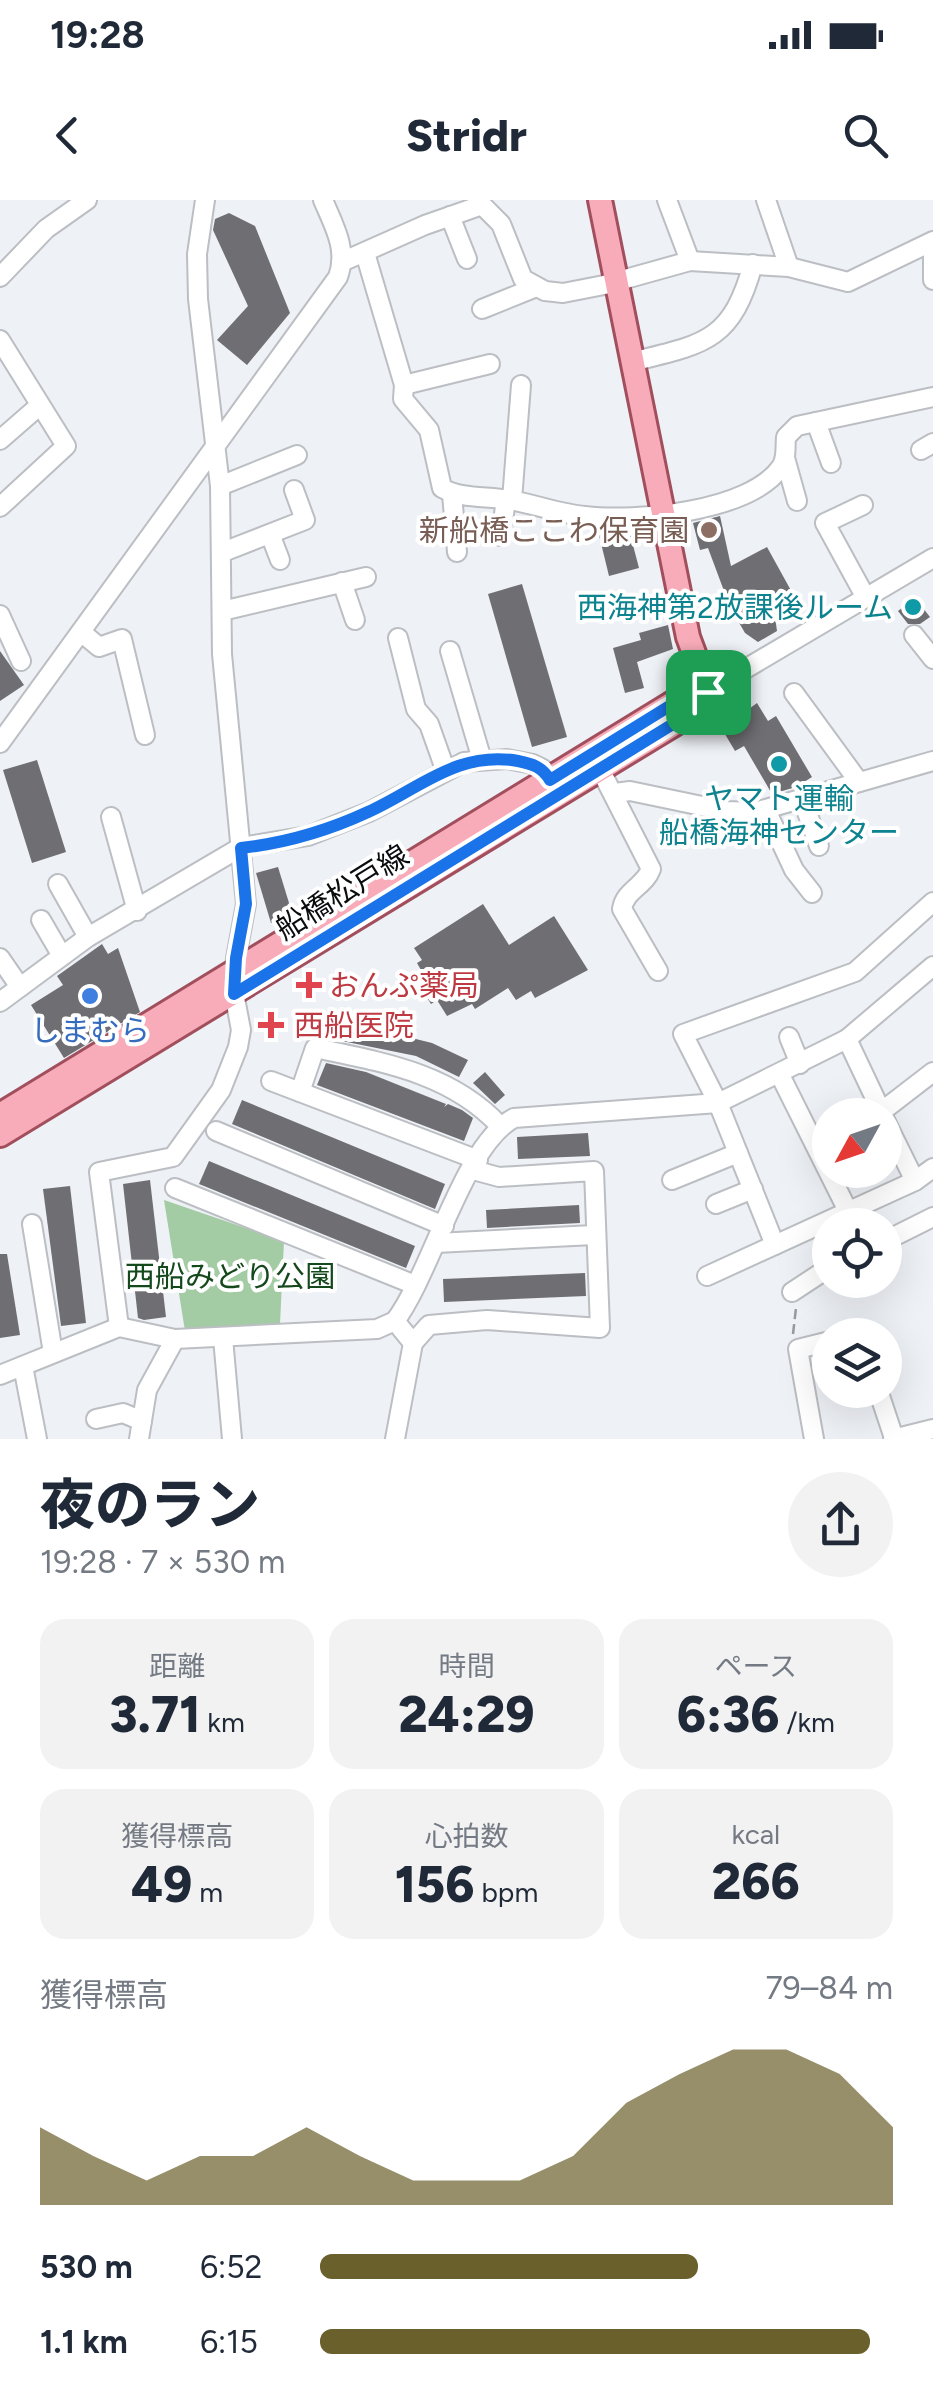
<!DOCTYPE html>
<html lang="ja">
<meta charset="utf-8">
<style>
:root{--surface:#fff;--page:#f2f2f3;--text:#1f2937;--muted:#747a83;--accent:#6a602c}
body{margin:0;font-family:Figtree,"Noto Sans JP",sans-serif;background:var(--page);color:var(--text);height:100vh;display:flex;flex-direction:column;font-size:38px;white-space:nowrap}
*{box-sizing:border-box;margin:0}
p{font-size:32px;color:var(--muted)}
.icon{flex:none;width:55px;height:55px;fill:none;stroke:currentColor;stroke-width:2;stroke-linecap:round;stroke-linejoin:round}
.map{position:relative;height:1239px;overflow:hidden}
.side{display:flex;flex-direction:column;background:var(--surface);flex:1}
.side>*{flex:none}
.needle{width:65px;rotate:230deg}
.tools{position:absolute;left:812px;top:898px;display:grid;gap:20px}
.tools a{display:grid;place-items:center;width:90px;height:90px;border-radius:50%;background:var(--surface);box-shadow:0 10px 40px #0002;font-size:50px}
.pin{position:absolute;display:grid;place-items:center;width:85px;height:85px;color:#fff;margin:-42px;border-radius:20px;box-shadow:0 5px 15px #0006}
.round{display:grid;place-items:center;flex:none;width:105px;height:105px;border-radius:52px;background:var(--page)}
.summary{display:flex;align-items:center;justify-content:space-between;height:170px;padding:0 40px}
h1{font-size:55px;font-weight:800;line-height:75px}
.figures{display:grid;grid-template-columns:repeat(3,1fr);gap:15px;height:170px;padding:10px 40px}
.figures div{display:grid;align-content:center;border-radius:25px;background:var(--page);text-align:center}
.figures b{font-size:50px;font-weight:800}
.figures small{font-size:28px;font-weight:400}
.figures p{font-size:28px}
.chart{height:280px;padding:20px 40px}
.chart p{display:flex;justify-content:space-between}
.chart svg{width:100%;height:180px;margin-top:10px;fill:var(--accent);opacity:.7}
ul{padding:0 40px;list-style:none;font-size:32px}
li{display:grid;grid-template-columns:160px 120px 1fr;align-items:center;height:75px}
li i{height:25px;border-radius:12px;background:var(--accent)}
.status{display:flex;justify-content:space-between;align-items:center;height:70px;padding:0 50px;background:var(--surface);direction:ltr}
.status svg{height:28px;fill:currentColor}
header{display:flex;justify-content:space-between;align-items:center;height:130px;padding:0 40px;background:var(--surface);font-size:45px;font-weight:800}
.map>svg:first-child{display:block}
</style>
<div class="status"><b>19:28</b><svg viewBox="0 0 49 12"><path d="M0 12V9h3v3zM5 12V6h3v6zM10 12V3h3v9zM15 12V0h3v12zM26 1h20v11H26zM47 4h2v5h-2z"/></svg></div>
<header><svg class="icon" aria-label="back" viewBox="0 0 24 24"><path d="M15 5l-7 7 7 7"/></svg>Stridr<svg class="icon" aria-label="search" viewBox="0 0 24 24"><circle cx="10" cy="10" r="6"/><path d="M15 15l6 6"/></svg></header>
<div class="map">
<svg width="933" height="1239" viewBox="0 0 933 1239">
<rect width="100%" height="100%" fill="#eef1f6"/>
<polygon fill="#a4cca4" points="164,1000 284,1041 280,1124 185,1131"/>
<g fill="#6f6f73">
<polygon points="229,13 255,26 290,113 247,165 217,140 248,106 213,30 215,19"/>
<polygon points="720,316 731,366 767,347 799,405 775,417 777,431 758,442 745,433 730,407 708,348 700,350 693,323"/>
<polygon points="618,330 629,330 639,368 609,376 599,335"/>
<polygon points="522,384 567,537 532,547 488,394"/>
<polygon points="915,398 930,417 920,424 908,424 898,411"/>
<polygon points="668,425 673,449 637,462 644,488 625,493 613,448 641,440 639,433"/>
<polygon points="0,451 24,485 0,501"/>
<polygon points="757,503 768,521 776,516 812,577 796,587 772,594 744,546 735,551 722,529"/>
<polygon points="37,560 66,652 32,663 3,570"/>
<polygon points="278,667 293,716 271,723 256,673"/>
<polygon points="483,704 509,745 554,716 588,770 535,798 531,791 516,800 508,788 475,809 472,804 447,816 437,800 431,804 413,775 421,770 417,763 422,760 414,748"/>
<polygon points="102,744 108,754 118,748 140,812 64,858 31,805 63,785 57,776"/>
<polygon points="347,822 432,843 468,860 459,877 416,856 342,841"/>
<polygon points="326,863 366,872 446,904 444,907 448,904 462,910 473,918 464,941 317,885"/>
<polygon points="485,872 505,895 495,904 473,883"/>
<polygon points="242,900 445,984 435,1009 232,924"/>
<polygon points="588,933 590,956 518,959 517,937"/>
<polygon points="209,961 415,1046 406,1068 199,984"/>
<polygon points="150,980 166,1117 144,1120 138,1118 123,984"/>
<polygon points="70,986 86,1123 61,1126 43,989"/>
<polygon points="579,1005 580,1023 487,1028 486,1010"/>
<polygon points="0,1054 7,1054 20,1135 0,1138"/>
<polygon points="585,1073 586,1096 444,1102 443,1079"/>
</g>
<g fill="none" stroke-linecap="round" stroke-linejoin="round">
<g stroke="#bbbec2" stroke-width="22">
<g id="minor">
<polyline points="667,0 690,61"/>
<polyline points="766,0 789,67"/>
<polyline points="450,16 467,59"/>
<path d="M365 53 404 185 403 199 429 230 442 288C461 299 487 296 509 300 535 304 560 314 585 316 635 322 750 312 781 267 787 259 785 247 786 237L797 226 933 197"/>
<polyline points="933,54 933,80"/>
<polyline points="344,61 425,25 482,5 501,24 523,79 545,91 563,93 604,85 690,61 789,67 848,82 933,41"/>
<polyline points="0,77 46,29 87,0"/>
<polyline points="482,109 534,88"/>
<polyline points="0,140 66,246 0,307"/>
<path d="M635 161C706 144 732 140 753 64"/>
<polyline points="404,185 490,164"/>
<polyline points="816,222 831,263"/>
<polyline points="0,240 39,206"/>
<polyline points="921,250 933,243"/>
<polyline points="785,258 797,301"/>
<polyline points="220,286 297,255"/>
<polyline points="452,294 457,352"/>
<polyline points="512,300 521,185"/>
<polyline points="863,305 825,323 866,398"/>
<polyline points="270,334 280,360"/>
<polyline points="501,336 506,299"/>
<polyline points="223,352 305,320 294,290"/>
<polyline points="342,382 355,420"/>
<polyline points="222,411 366,377"/>
<polyline points="0,415 21,461"/>
<polyline points="81,432 99,447 122,439 145,535"/>
<polyline points="914,435 933,459"/>
<polyline points="398,438 416,509 429,524 445,569"/>
<polyline points="450,451 482,560"/>
<polyline points="708,491 933,358"/>
<polyline points="794,493 859,582"/>
<path d="M0 543 338 77C348 49 334 26 323 0"/>
<path d="M600 569 651 669C645 686 625 690 622 709L658 771"/>
<polyline points="615,593 630,591 726,611 755,612 933,561"/>
<polyline points="803,601 819,646"/>
<polyline points="766,610 794,670 812,693"/>
<polyline points="111,617 137,711"/>
<polyline points="58,684 88,737"/>
<polyline points="41,720 62,756"/>
<polyline points="0,758 20,787"/>
<polyline points="0,802 88,737 241,647 308,636 369,612 464,562 507,559 533,564 543,569 549,580"/>
<polyline points="789,837 800,864"/>
<polyline points="847,839 883,915"/>
<polyline points="780,875 848,1011"/>
<polyline points="271,881 478,960"/>
<path d="M300 892 315 848C382 862 451 873 500 926"/>
<polyline points="881,912 933,872"/>
<polyline points="885,920 915,981"/>
<polyline points="216,931 444,1026"/>
<polyline points="672,980 738,953"/>
<polyline points="175,988 415,1085"/>
<polyline points="716,1004 753,989"/>
<polyline points="32,1024 53,1153"/>
<polyline points="885,1041 933,1017"/>
<polyline points="436,1043 594,1035"/>
<polyline points="775,1045 718,903 683,834 855,772 933,702"/>
<polyline points="707,1076 915,981 933,968"/>
<polyline points="792,1092 830,1067"/>
<polyline points="395,1121 413,1143 395,1239"/>
<polyline points="119,1127 99,972 173,957 221,890 238,847 241,830 234,793 236,758 246,704 222,454 220,286 198,99 197,54 205,0"/>
<polyline points="852,1135 859,1135"/>
<polyline points="223,1138 232,1239"/>
<polyline points="413,1143 429,1125 487,1120 600,1128 594,971 499,977 473,970"/>
<polyline points="23,1166 37,1239"/>
<path d="M0 1175 119 1127 175 1139 377 1129 395 1121C432 1072 463 945 514 918L718 903 847 839 933 766"/>
<polyline points="878,1190 894,1238"/>
<polyline points="96,1219 123,1213 142,1221"/>
<polyline points="139,1239 147,1190 175,1139"/>
<polyline points="814,1239 798,1149 830,1141"/>
<polyline points="893,1239 933,1229"/>
</g>
</g>
<g stroke="#a24f5d" stroke-width="28">
<g id="major">
<polyline points="600,0 688,437 708,491"/>
<polyline points="0,915 676,501 704,492"/>
<polyline points="0,935 686,517 708,491"/>
</g>
</g>
<polyline stroke="#97999d" stroke-width="2.5" stroke-dasharray="10 5" stroke-linecap="butt" points="793,1134 796,1108"/>
<use href="#minor" stroke="#fff" stroke-width="18"/>
<use href="#major" stroke="#f8abb8" stroke-width="22"/>
</g>
<g fill="none" stroke-linecap="round" stroke-linejoin="round">
<g stroke="#fff" stroke-width="20">
<path id="route" d="M708 492 686 516 234 794 236 758 246 704 241 648C286 643 327 631 368 612 419 589 458 550 518 561 533 564 542 567 550 580L676 502Z"/>
</g>
<use href="#route" stroke="#1a73e8" stroke-width="12"/>
</g>
<circle fill="#8d6e63" stroke="#fff" stroke-width="4" cx="709" cy="330" r="10"/>
<g fill="#0f9aa8" stroke="#fff" stroke-width="4">
<circle cx="913" cy="407" r="10"/>
<circle cx="779" cy="564" r="10"/>
</g>
<g fill="#e0444e" stroke="#fff" stroke-width="4">
<path d="M304 770h10v10h10v10h-10v10h-10v-10h-10v-10h10z"/>
<path d="M266 810h10v10h10v10h-10v10h-10v-10h-10v-10h10z"/>
</g>
<circle fill="#3f7fe0" stroke="#fff" stroke-width="4" cx="90" cy="796" r="10"/>
<g text-anchor="middle" dominant-baseline="central" stroke-width="8" stroke-linejoin="round" paint-order="stroke">
<g font-size="30" fill="#785e54" stroke="#fff" text-anchor="end">
<text x="689" y="330">新船橋ここわ保育園</text>
</g>
<g font-size="30" fill="#0d838f" stroke="#fff" text-anchor="end">
<text x="893" y="407">西海神第2放課後ルーム</text>
<text x="779" y="598" text-anchor="middle">ヤマト運輸<tspan x="779" dy="34">船橋海神センター</tspan></text>
</g>
<g font-size="30" fill="#0b0c0d" stroke="#fff">
<text transform="translate(342 692) rotate(-32)">船橋松戸線</text>
</g>
<g font-size="30" fill="#be3a42" stroke="#fff" text-anchor="start">
<text x="329" y="785">おんぷ薬局</text>
<text x="294" y="825">西船医院</text>
</g>
<g font-size="30" fill="#366cbe" stroke="#fff">
<text x="90" y="830">しまむら</text>
</g>
<g font-size="30" fill="#14491b" stroke="#fff">
<text x="230" y="1076">西船みどり公園</text>
</g>
</g>
</svg>
<div class="tools">
<a><svg class="needle" viewBox="-14 -14 28 28"><path d="M0-13l5 13h-10z" fill="#e53935"/><path d="M0 13l5-13h-10z" fill="#747a83"/></svg></a>
<a><svg class="icon" aria-label="locate" viewBox="0 0 24 24"><circle cx="12" cy="12" r="6"/><path d="M12 2v4M12 18v4M2 12h4M18 12h4"/></svg></a>
<a><svg class="icon" aria-label="layers" viewBox="0 0 24 24"><path d="M12 4l9 5-9 5-9-5zM3 14l9 5 9-5"/></svg></a>
</div>
<div class="pin" style="left:708px;top:492px;background:#1e9e55"><svg class="icon" aria-label="arrive" viewBox="0 0 24 24"><path d="M6 21V4h12l-3 4 3 4H6"/></svg></div>
</div>
<section class="side">
<div class="summary"><div><h1>夜のラン</h1><p>19:28 · 7 × 530 m</p></div><a class="round"><svg class="icon" aria-label="share" viewBox="0 0 24 24"><path d="M12 15V3M7 8l5-5 5 5M5 13v7h14v-7"/></svg></a></div>
<div class="figures">
<div><p>距離</p><b>3.71<small> km</small></b></div>
<div><p>時間</p><b>24:29</b></div>
<div><p>ペース</p><b>6:36<small> /km</small></b></div>
</div>
<div class="figures">
<div><p>獲得標高</p><b>49<small> m</small></b></div>
<div><p>心拍数</p><b>156<small> bpm</small></b></div>
<div><p>kcal</p><b>266</b></div>
</div>
<div class="chart"><p><span>獲得標高</span>79–84 m</p>
<svg viewBox="0 0 160 44" preserveAspectRatio="none"><path d="M0 44V25L10 32L20 38L30 32L40 32L50 25L60 32L70 38L80 38L90 38L100 32L110 19L120 12L130 6L140 6L150 12L160 25V44z"/></svg>
</div>
<ul>
<li><b>530 m</b>6:52<i style="width:66%"></i></li>
<li><b>1.1 km</b>6:15<i style="width:96%"></i></li>
</ul>
</section>
